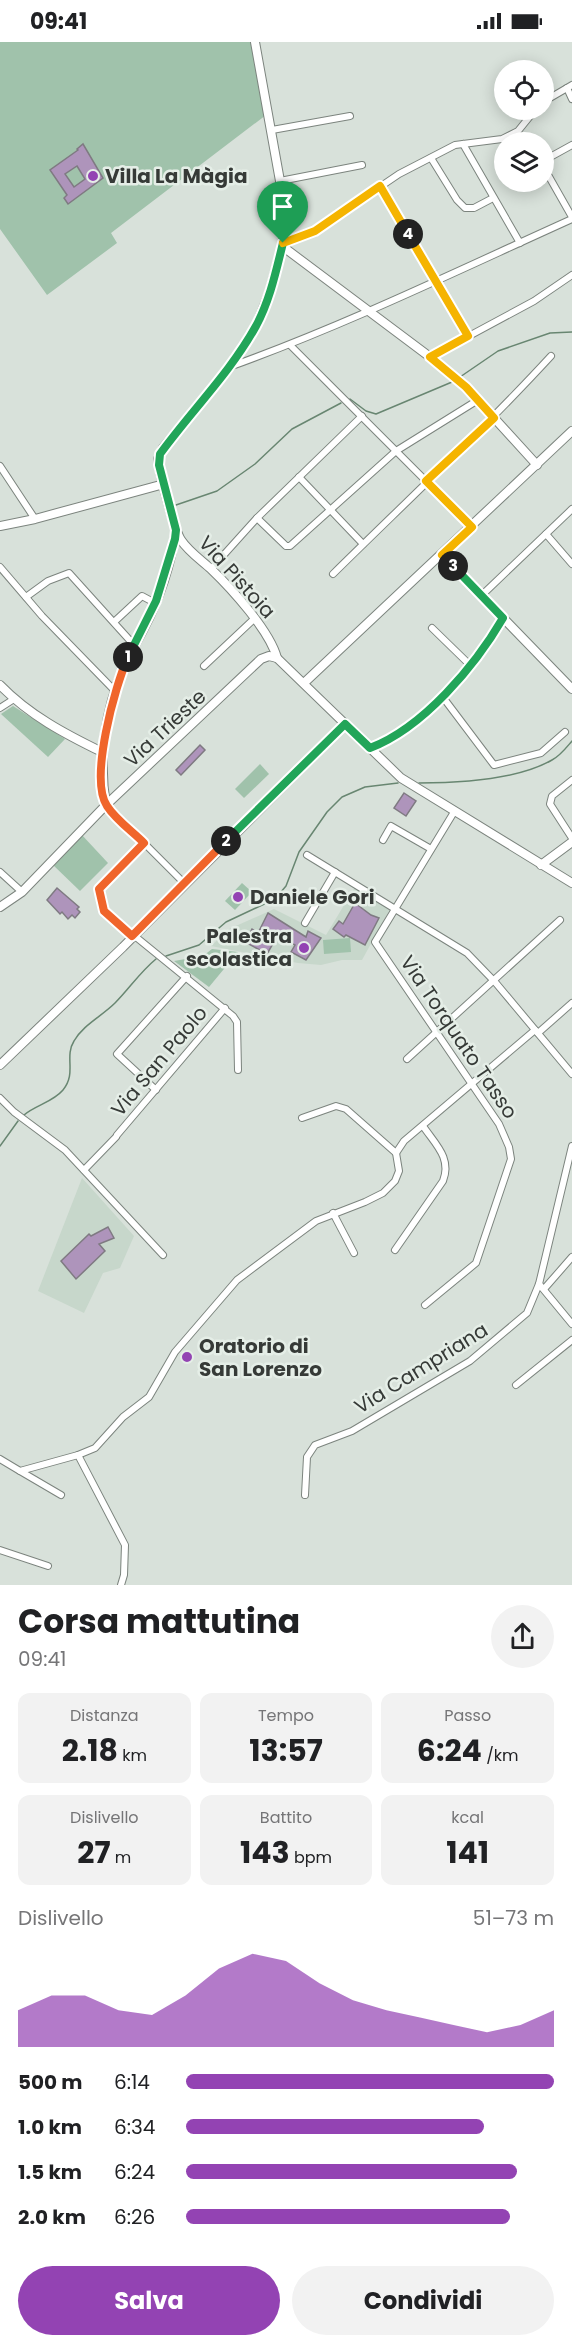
<!DOCTYPE html>
<html lang="it">
<meta charset="utf-8">
<style>
:root{--surface:#fff;--page:#f2f2f2;--text:#202124;--muted:#757577;--accent:#9343b3}
body{margin:0;font-family:Poppins,sans-serif;background:var(--page);color:var(--text);height:100vh;display:flex;flex-direction:column;font-size:22px;white-space:nowrap}
*{box-sizing:border-box;margin:0}
p{font-size:20px;color:var(--muted)}
.icon{flex:none;width:33px;height:33px;fill:none;stroke:currentColor;stroke-width:2;stroke-linecap:round;stroke-linejoin:round}
.map{position:relative;height:1543px;overflow:hidden}
.details{display:flex;flex-direction:column;background:var(--surface);flex:1}
.details>*{flex:none}
.fabs{position:absolute;left:494px;top:18px;display:grid;gap:12px}
.fabs a{display:grid;place-items:center;width:60px;height:60px;border-radius:50%;background:var(--surface);box-shadow:0 3px 15px #0003;font-size:30px}
.pin{position:absolute;display:grid;place-items:center;width:51px;height:51px;color:#fff;margin:-62px -26px;border-radius:50% 50% 50% 0;rotate:-45deg;box-shadow:0 0 6px #0007}
.pin .icon{rotate:45deg}
.km{position:absolute;width:30px;height:30px;margin:-15px;border-radius:50%;background:#222;color:#fff;font-size:16px;line-height:30px;text-align:center}
.round{display:grid;place-items:center;flex:none;width:63px;height:63px;border-radius:32px;background:var(--page)}
.overview{display:flex;align-items:center;justify-content:space-between;height:102px;padding:0 18px}
h1{font-size:33px;font-weight:700;line-height:45px}
.figures{display:grid;grid-template-columns:repeat(3,1fr);gap:9px;height:102px;padding:6px 18px}
.figures div{display:grid;align-content:center;border-radius:12px;background:var(--page);text-align:center}
.figures b{font-size:30px;font-weight:700}
.figures small{font-size:16px;font-weight:400}
.figures p{font-size:16px}
.chart{height:168px;padding:12px 18px}
.chart p{display:flex;justify-content:space-between}
.chart svg{width:100%;height:108px;margin-top:6px;fill:var(--accent);opacity:.7}
.action{display:flex;gap:12px;margin-top:auto;padding:12px 18px}
.action a{flex:1;height:69px;border-radius:36px;background:var(--accent);color:#fff;font-size:24px;font-weight:700;line-height:69px;text-align:center}
.action a+a{background:var(--page);color:var(--text)}
ul{padding:0 18px;list-style:none;font-size:20px}
li{display:grid;grid-template-columns:96px 72px 1fr;align-items:center;height:45px}
li i{height:15px;border-radius:8px;background:var(--accent)}
.status{display:flex;justify-content:space-between;align-items:center;height:42px;padding:0 30px;background:var(--surface);direction:ltr}
.status svg{height:16px;fill:currentColor}
.map>svg:first-child{display:block}
</style>
<div class="status"><b>09:41</b><svg viewBox="0 0 49 12"><path d="M0 12V9h3v3zM5 12V6h3v6zM10 12V3h3v9zM15 12V0h3v12zM26 1h20v11H26zM47 4h2v5h-2z"/></svg></div>
<div class="map">
<svg width="572" height="1543" viewBox="0 0 572 1543">
<rect width="100%" height="100%" fill="#d8e1da"/>
<g fill="#c7d7cb">
<polygon points="355,845 390,867 362,918 342,918 321,923 298,921 211,904 229,887 274,867 326,893"/>
<polygon points="82,1136 134,1194 120,1226 103,1231 84,1271 38,1249"/>
</g>
<g fill="#a0c2ab">
<polygon points="0,0 251,0 266,73 111,191 117,201 47,253 0,187"/>
<polygon points="13,664 65,697 48,715 1,672"/>
<polygon points="260,722 269,732 244,756 235,747"/>
<polygon points="81,792 108,821 80,849 52,822"/>
<polygon points="242,841 252,850 235,868 225,859"/>
<polygon points="350,896 351,910 324,912 323,898"/>
<polygon points="212,907 238,910 209,945 174,919 203,914"/>
</g>
<g fill="none" stroke-linecap="round" stroke-linejoin="round">
<g stroke="#688671" stroke-width="1.5">
<polyline points="460,335 498,309 550,291 572,290"/>
<polyline points="350,357 366,369 376,372 452,340"/>
<polyline points="176,463 217,449 255,422 292,387 341,361"/>
<path d="M419 741C459 741 517 738 552 718 560 714 566 706 572 699"/>
<polyline points="166,914 199,903 226,880 275,857 286,844 299,810 327,770 342,755 365,745 398,741"/>
<path d="M24 1073C36 1063 53 1060 63 1048 77 1031 64 1015 74 999 83 983 102 974 115 961 129 947 140 930 156 917"/>
<polyline points="0,1104 18,1079"/>
</g>
</g>
<g fill="#ae94bb" stroke="#7f7a82" stroke-width="1.5" fill-rule="evenodd">
<path d="M83 102 103 136 68 162 64 156 67 153 50 128 78 108 77 107ZM77 124 85 137 74 145 65 132Z"/>
<polygon points="200,703 205,708 181,733 176,728"/>
<polygon points="404,751 416,759 406,774 394,766"/>
<polygon points="57,846 79,865 77,867 80,870 75,876 72,873 68,877 62,870 60,872 47,858"/>
<polygon points="355,861 371,873 379,876 365,903 346,893 344,895 333,887 339,879 343,882"/>
<polygon points="268,871 306,895 308,889 321,896 306,918 291,910 295,903 278,893 267,912 245,900 252,887 258,891"/>
<polygon points="108,1185 114,1196 99,1202 105,1209 76,1237 61,1219 89,1192 91,1194"/>
</g>
<g fill="none" stroke-linecap="round" stroke-linejoin="round">
<g stroke="#7c847e" stroke-width="8">
<g id="street">
<polyline points="567,46 572,57"/>
<polyline points="543,60 572,43"/>
<polyline points="272,88 350,74"/>
<polyline points="463,102 520,201"/>
<polyline points="431,116 457,158 465,166 474,166 493,156"/>
<polyline points="543,119 572,103"/>
<polyline points="543,124 572,175"/>
<polyline points="280,139 362,123"/>
<polyline points="380,144 468,294"/>
<polyline points="283,201 315,189 399,132 455,103 502,97 518,89 535,68"/>
<polyline points="290,303 472,485"/>
<polyline points="430,315 534,259 572,233"/>
<path d="M232 324C348 282 459 228 572 177"/>
<polyline points="0,424 35,477"/>
<polyline points="299,435 363,502"/>
<polyline points="257,476 286,504 290,504 396,409 478,358"/>
<polyline points="546,492 572,522"/>
<polyline points="0,525 42,574 115,649"/>
<polyline points="211,527 257,476 362,374"/>
<path d="M333 532C406 460 481 390 551 314"/>
<polyline points="481,554 572,467"/>
<polyline points="26,555 48,539 69,531 134,603"/>
<polyline points="114,580 142,554 155,561"/>
<polyline points="432,586 471,624"/>
<polyline points="204,624 254,577"/>
<polyline points="442,654 494,723 541,711 565,690"/>
<polyline points="0,666 14,657"/>
<polyline points="572,738 552,754 550,762 572,796"/>
<polyline points="106,763 184,841"/>
<polyline points="383,798 391,784 431,807"/>
<polyline points="144,801 99,847 104,869 233,974 237,980 238,1028"/>
<polyline points="307,813 467,911 495,940 572,1032"/>
<polyline points="0,830 22,850"/>
<polyline points="305,881 335,830"/>
<polyline points="538,991 572,961"/>
<polyline points="407,1017 560,878"/>
<polyline points="156,1048 117,1012 187,934"/>
<polyline points="0,1056 14,1070 65,1108 163,1213"/>
<polyline points="117,1093 225,966"/>
<polyline points="396,1111 404,1099 535,988"/>
<polyline points="84,1128 116,1095"/>
<polyline points="333,1171 354,1211"/>
<path d="M395 1208 443 1139C452 1116 435 1102 423 1084"/>
<polyline points="539,1242 572,1282"/>
<polyline points="544,1247 572,1215"/>
<polyline points="425,1263 476,1221 511,1117 509,1105 499,1082 375,900 454,770"/>
<polyline points="516,1343 572,1298"/>
<polyline points="78,1413 95,1406 123,1375 149,1355 175,1310 237,1238 316,1179 365,1160 383,1151 395,1139 399,1129 396,1111 346,1067 336,1064 302,1076"/>
<polyline points="0,1417 20,1429 78,1413 125,1503 124,1533 121,1543"/>
<polyline points="20,1429 61,1453"/>
<polyline points="305,1453 307,1415 315,1403 352,1389 470,1319 527,1271 539,1242 572,1104"/>
<polyline points="0,1508 48,1524"/>
</g>
</g>
<g stroke="#7c847e" stroke-width="10">
<g id="secondary">
<path d="M255 0 280 139 284 182 283 201 270 249 256 284 231 324 163 406 158 417C159 430 174 487 181 498 188 509 201 518 211 527 231 546 270 589 277 616"/>
<polyline points="282,204 430,315 466,345 537,423"/>
<polyline points="0,484 35,477 164,442"/>
<polyline points="442,513 572,647"/>
<polyline points="304,641 572,389"/>
<path d="M0 643C29 673 65 692 102 710"/>
<path d="M370 706C421 687 476 623 503 576"/>
<path d="M106 763C98 717 105 668 124 625 129 612 137 600 143 588 159 558 171 521 176 488"/>
<polyline points="541,823 572,800"/>
<polyline points="0,865 22,850 106,763 261,617 269,614 277,616 401,736 572,841"/>
<polyline points="0,1023 123,905 345,682"/>
</g>
</g>
<use href="#street" stroke="#fff" stroke-width="6"/>
<use href="#secondary" stroke="#fff" stroke-width="8"/>
</g>
<g fill="none" stroke-linecap="round" stroke-linejoin="round">
<g stroke="#fff" stroke-width="12">
<path id="split-1" d="M128 615 156 559 175 497 176 488 159 423 160 412C192 368 230 331 256 284 270 258 276 229 283 201"/>
</g>
<g stroke="#fff" stroke-width="12">
<path id="split-2" d="M128 615C115 644 89 737 107 764 116 778 132 789 144 801L99 847 104 869 132 894 226 799"/>
</g>
<g stroke="#fff" stroke-width="12">
<path id="split-3" d="M226 799 345 682 370 706C423 686 475 624 503 576L453 524"/>
</g>
<g stroke="#fff" stroke-width="12">
<polyline id="split-4" points="408,192 468,294 430,315 466,345 494,376 426,439 472,485 442,513 453,524"/>
</g>
<g stroke="#fff" stroke-width="12">
<polyline id="split-5" points="283,201 315,189 380,144 408,192"/>
</g>
<use href="#split-1" stroke="#22a559" stroke-width="8"/>
<use href="#split-2" stroke="#f0652b" stroke-width="8"/>
<use href="#split-3" stroke="#22a559" stroke-width="8"/>
<use href="#split-4" stroke="#f5b400" stroke-width="8"/>
<use href="#split-5" stroke="#f5b400" stroke-width="8"/>
</g>
<g fill="#9343b3" stroke="#e5eee7" stroke-width="2">
<circle cx="93" cy="134" r="6"/>
<circle cx="238" cy="855" r="6"/>
<circle cx="304" cy="906" r="6"/>
<circle cx="187" cy="1315" r="6"/>
</g>
<g text-anchor="middle" dominant-baseline="central" stroke-width="5" stroke-linejoin="round" paint-order="stroke">
<g font-size="20" font-weight="bold" fill="#363a37" stroke="#e5eee7" text-anchor="start">
<text x="105" y="134">Villa La Màgia</text>
<text x="250" y="855">Daniele Gori</text>
<text x="292" y="894" text-anchor="end">Palestra<tspan x="292" dy="23">scolastica</tspan></text>
<text x="199" y="1304">Oratorio di<tspan x="199" dy="23">San Lorenzo</tspan></text>
</g>
<g font-size="20" fill="#363a37" stroke="#e5eee7">
<text transform="translate(237 535) rotate(48)">Via Pistoia</text>
<text transform="translate(165 686) rotate(-43)">Via Trieste</text>
<text transform="translate(459 995) rotate(56)">Via Torquato Tasso</text>
<text transform="translate(159 1019) rotate(-50)">Via San Paolo</text>
<text transform="translate(421 1326) rotate(-32)">Via Campriana</text>
</g>
</g>
</svg>
<div class="fabs">
<a><svg class="icon" aria-label="locate" viewBox="0 0 24 24"><circle cx="12" cy="12" r="6"/><path d="M12 2v4M12 18v4M2 12h4M18 12h4"/></svg></a>
<a><svg class="icon" aria-label="layers" viewBox="0 0 24 24"><path d="M12 4l9 5-9 5-9-5zM3 14l9 5 9-5"/></svg></a>
</div>
<div class="pin" style="left:283px;top:201px;background:#1e9e55"><svg class="icon" aria-label="arrive" viewBox="0 0 24 24"><path d="M6 21V4h12l-3 4 3 4H6"/></svg></div>
<b class="km" style="left:128px;top:615px">1</b>
<b class="km" style="left:226px;top:799px">2</b>
<b class="km" style="left:453px;top:524px">3</b>
<b class="km" style="left:408px;top:192px">4</b>
</div>
<section class="details">
<div class="overview"><div><h1>Corsa mattutina</h1><p>09:41</p></div><a class="round"><svg class="icon" aria-label="share" viewBox="0 0 24 24"><path d="M12 15V3M7 8l5-5 5 5M5 13v7h14v-7"/></svg></a></div>
<div class="figures">
<div><p>Distanza</p><b>2.18<small> km</small></b></div>
<div><p>Tempo</p><b>13:57</b></div>
<div><p>Passo</p><b>6:24<small> /km</small></b></div>
</div>
<div class="figures">
<div><p>Dislivello</p><b>27<small> m</small></b></div>
<div><p>Battito</p><b>143<small> bpm</small></b></div>
<div><p>kcal</p><b>141</b></div>
</div>
<div class="chart"><p><span>Dislivello</span>51–73 m</p>
<svg viewBox="0 0 160 44" preserveAspectRatio="none"><path d="M0 44V29L10 23L20 23L30 29L40 31L50 23L60 12L70 6L80 9L90 18L100 25L110 29L120 32L130 35L140 38L150 35L160 29V44z"/></svg>
</div>
<ul>
<li><b>500 m</b>6:14<i style="width:100%"></i></li>
<li><b>1.0 km</b>6:34<i style="width:81%"></i></li>
<li><b>1.5 km</b>6:24<i style="width:90%"></i></li>
<li><b>2.0 km</b>6:26<i style="width:88%"></i></li>
</ul>
<div class="action"><a>Salva</a><a>Condividi</a></div>
</section>
